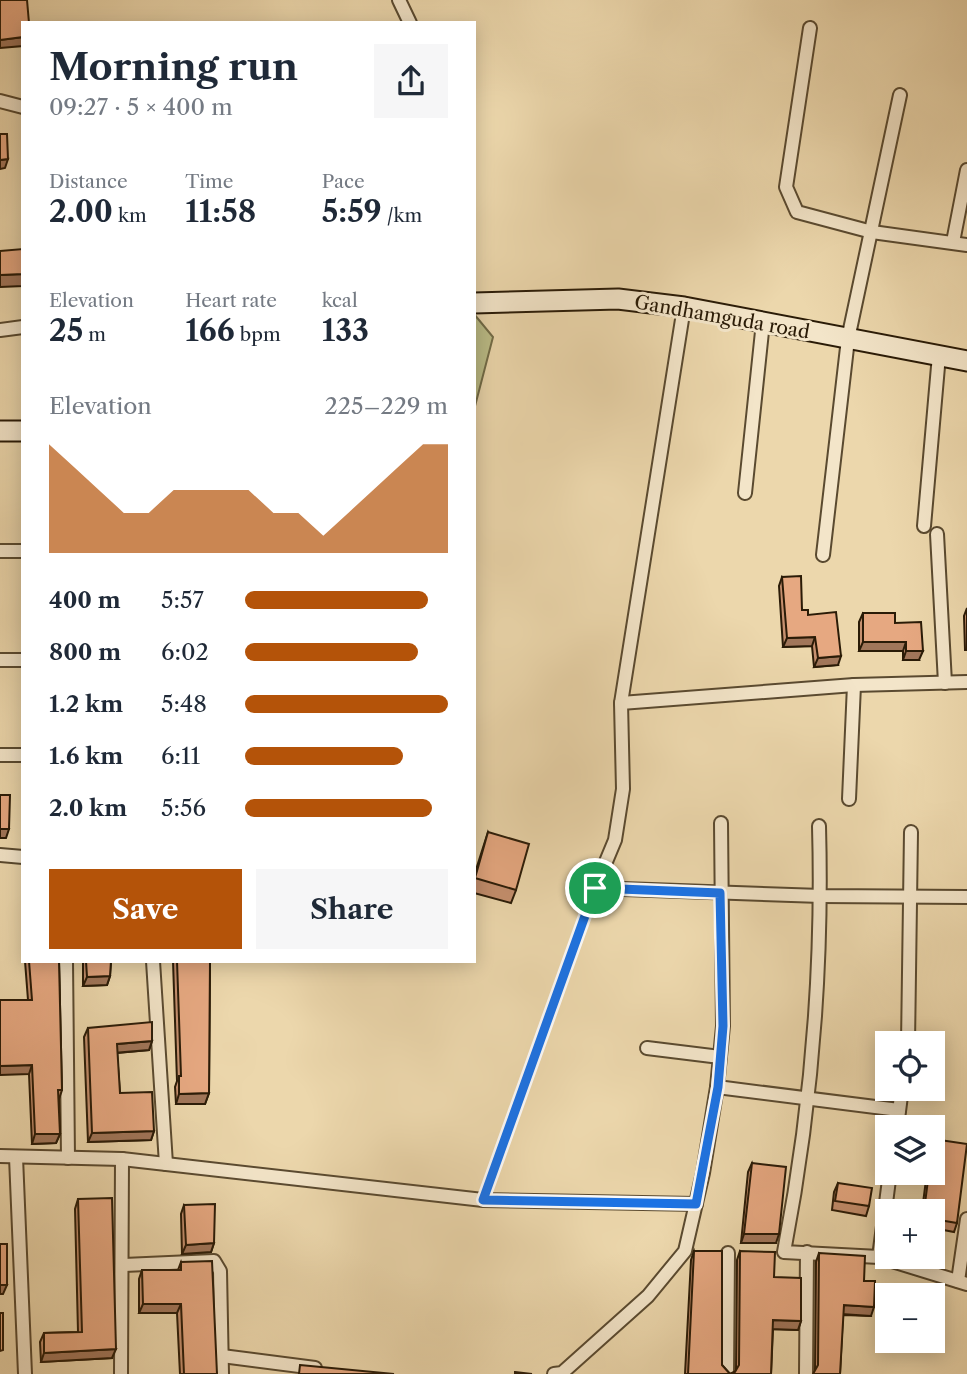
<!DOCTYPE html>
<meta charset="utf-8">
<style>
:root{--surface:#fff;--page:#f6f6f7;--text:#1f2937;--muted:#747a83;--accent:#b45309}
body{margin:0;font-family:"Libre Caslon Text",serif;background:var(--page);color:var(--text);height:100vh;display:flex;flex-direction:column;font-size:26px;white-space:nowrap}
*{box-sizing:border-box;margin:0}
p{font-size:23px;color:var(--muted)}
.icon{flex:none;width:38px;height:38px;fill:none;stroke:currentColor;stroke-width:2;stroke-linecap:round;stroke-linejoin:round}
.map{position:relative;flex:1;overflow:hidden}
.panel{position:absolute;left:21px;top:21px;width:455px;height:942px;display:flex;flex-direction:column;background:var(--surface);border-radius:0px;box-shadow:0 4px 18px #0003}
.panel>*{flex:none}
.controls{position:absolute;left:875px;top:1031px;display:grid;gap:14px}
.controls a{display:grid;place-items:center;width:70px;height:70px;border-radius:0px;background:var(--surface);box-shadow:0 4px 18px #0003;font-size:35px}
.pin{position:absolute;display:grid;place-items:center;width:60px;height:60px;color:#fff;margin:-30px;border:4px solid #fff;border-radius:50%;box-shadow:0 2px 7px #0007}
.round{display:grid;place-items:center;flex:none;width:74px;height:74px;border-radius:0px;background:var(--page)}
.summary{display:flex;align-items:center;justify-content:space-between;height:119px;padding:0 28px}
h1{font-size:38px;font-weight:800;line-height:52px}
.figures{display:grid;grid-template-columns:repeat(3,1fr);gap:10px;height:119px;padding:7px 28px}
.figures div{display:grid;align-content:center}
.figures b{font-size:30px;font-weight:800}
.figures small{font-size:19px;font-weight:400}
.figures p{font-size:19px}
.chart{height:196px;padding:14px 28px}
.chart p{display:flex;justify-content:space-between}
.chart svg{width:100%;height:126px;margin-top:7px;fill:var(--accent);opacity:.7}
.action{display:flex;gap:14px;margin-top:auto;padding:14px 28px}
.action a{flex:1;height:80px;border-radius:0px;background:var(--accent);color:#fff;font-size:28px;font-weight:800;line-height:80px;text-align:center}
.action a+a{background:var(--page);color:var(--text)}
ul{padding:0 28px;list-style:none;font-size:23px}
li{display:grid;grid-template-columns:112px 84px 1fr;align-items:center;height:52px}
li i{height:18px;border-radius:9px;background:var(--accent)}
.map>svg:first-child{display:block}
</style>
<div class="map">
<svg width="967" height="1374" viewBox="0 0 967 1374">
<rect width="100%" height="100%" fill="#ecd7ac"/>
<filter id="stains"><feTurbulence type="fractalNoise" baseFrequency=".00286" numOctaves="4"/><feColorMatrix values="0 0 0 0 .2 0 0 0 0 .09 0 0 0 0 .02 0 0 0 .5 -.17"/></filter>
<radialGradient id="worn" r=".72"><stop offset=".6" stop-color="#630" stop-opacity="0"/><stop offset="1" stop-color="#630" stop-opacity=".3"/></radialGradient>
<polygon fill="#bcbd87" stroke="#736c47" stroke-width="2" points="474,314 493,337 474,410"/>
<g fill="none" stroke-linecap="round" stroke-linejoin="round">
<g stroke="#5a4a30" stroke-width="16">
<g id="street">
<polyline points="399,0 410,23"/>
<polyline points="810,28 786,187 797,212 872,232 967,245"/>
<polyline points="0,101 23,107"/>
<polyline points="953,242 967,170"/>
<polyline points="684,307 621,703 623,789 615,840 595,888 821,896 967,897"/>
<polyline points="0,330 23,327"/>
<polyline points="745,493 763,322"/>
<polyline points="924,526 939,355"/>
<polyline points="937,534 945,683"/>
<polyline points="0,551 23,551"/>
<polyline points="823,555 848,339 900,95"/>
<polyline points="0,660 23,660"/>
<polyline points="621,703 854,685 967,682"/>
<polyline points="0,755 23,755"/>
<polyline points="849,799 854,685"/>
<path d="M819 826C823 969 811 1112 784 1252L879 1257 967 1284"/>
<polyline points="0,855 23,857"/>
<polyline points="66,961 68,1158"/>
<polyline points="153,961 166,1164"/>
<polyline points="908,1043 911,832"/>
<polyline points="647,1048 720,1057"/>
<polyline points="717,1087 899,1110"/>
<polyline points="897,1127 902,1088"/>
<polyline points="0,1156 122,1159 483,1200 696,1204"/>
<polyline points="16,1157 25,1374"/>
<polyline points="879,1257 890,1172"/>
<polyline points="124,1265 214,1261 220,1271 222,1374"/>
<polyline points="958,1281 967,1219"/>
<polyline points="222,1356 315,1368"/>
<polyline points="121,1374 122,1159"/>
<polyline points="554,1374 562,1373 648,1296 685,1251 703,1173 717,1087 723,1026 721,823"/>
<polyline points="727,1374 728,1253"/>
<polyline points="806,1374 807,1252"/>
</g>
</g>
<g stroke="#2a1b07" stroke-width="23">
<g id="secondary">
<polyline points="474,303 618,299 684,307 967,361"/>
<polyline points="0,431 23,431"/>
</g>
</g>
<polyline stroke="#2a1b07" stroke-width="2.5" stroke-dasharray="5 3.5" stroke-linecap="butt" points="488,1187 591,900"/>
<use href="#street" stroke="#f3e5c9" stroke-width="12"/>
<use href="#secondary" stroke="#f3e5c9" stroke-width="19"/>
</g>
<g fill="#c6906f" stroke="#2a1b07" stroke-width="2">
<polygon points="782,577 802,610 808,615 838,665 814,667 812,646 783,647 779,586"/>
<polygon points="967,608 967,650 965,650 964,616"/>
<polygon points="863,613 895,623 919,660 903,660 903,651 859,651 859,622"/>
<polygon points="488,832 516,890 511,903 474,893 474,876"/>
<polygon points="25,961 59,961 62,1090 59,1099 60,1134 56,1143 32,1144 29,1074 28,1000"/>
<polygon points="83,961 111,961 110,976 107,985 83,986"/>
<polygon points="173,961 210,961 209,1093 205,1104 176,1104 175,1087 177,1081"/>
<polygon points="88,1028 152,1041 149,1050 117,1053 120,1093 154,1131 151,1140 88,1142 84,1037"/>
<polygon points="752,1163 776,1243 741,1243 748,1172"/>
<polygon points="927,1172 933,1172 957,1223 954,1232 933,1228 933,1211 922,1211"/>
<polygon points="838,1183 869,1206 866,1216 832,1210 834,1192"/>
<polygon points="78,1199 112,1358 41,1362 40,1342 44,1333 78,1332 75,1209"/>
<polygon points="184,1205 214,1243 211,1252 182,1254 181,1214"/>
<polygon points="694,1251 722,1365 730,1374 736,1371 737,1260 740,1251 774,1277 801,1321 798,1330 773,1329 771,1374 685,1374 691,1260"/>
<polygon points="819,1253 864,1281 871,1316 843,1315 840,1374 815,1370 816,1262"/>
<polygon points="181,1262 217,1374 180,1374 177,1313 139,1313 139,1279 142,1270 178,1270"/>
</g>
<g fill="#a1765a" stroke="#2a1b07" stroke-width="2">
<polygon points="23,37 23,46 0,48 0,40"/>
<polygon points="8,159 5,168 0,169 0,160"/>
<polygon points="23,274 23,286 0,287 0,275"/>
<polygon points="815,637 812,646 783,647 787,638"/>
<polygon points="863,642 906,642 903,651 859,651"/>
<polygon points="906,651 923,651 919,660 903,660"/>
<polygon points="841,656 838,665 814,667 818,658"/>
<polygon points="0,829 9,829 6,838 0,838"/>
<polygon points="110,976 107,985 83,986 87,977"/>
<polygon points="152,1041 149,1050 113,1053 117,1044"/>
<polygon points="32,1065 29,1074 0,1075 0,1066"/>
<polygon points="209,1093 205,1104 176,1104 179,1094"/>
<polygon points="154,1131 151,1140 88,1142 92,1133"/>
<polygon points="35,1134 60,1134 56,1143 32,1144"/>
<polygon points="744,1234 779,1234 776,1243 741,1243"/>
<polygon points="214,1243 211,1252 182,1254 186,1245"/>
<polygon points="0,1285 7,1285 3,1294 0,1294"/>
<polygon points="143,1304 181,1304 177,1313 139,1313"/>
<polygon points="844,1305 874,1307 871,1316 841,1314"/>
<polygon points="773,1320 801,1321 798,1330 770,1329"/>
<polygon points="116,1349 112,1358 41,1362 44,1353"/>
</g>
<g fill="#e6a881" stroke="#2a1b07" stroke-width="2">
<polygon points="0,0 27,0 29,23 23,23 23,37 0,40"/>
<polygon points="0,134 7,134 8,159 0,160"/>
<polygon points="23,249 23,274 0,275 0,251"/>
<polygon points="801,576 802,610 808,610 808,615 836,612 841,656 818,658 815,637 787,638 782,577"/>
<polygon points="863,613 895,613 895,623 921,622 923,651 906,651 906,642 863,642"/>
<polygon points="0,795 10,795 9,829 0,829"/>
<polygon points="488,832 529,844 516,890 475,878"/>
<polygon points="29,961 59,961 62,1090 58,1090 60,1134 35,1134 32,1065 0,1066 0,1000 32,1000"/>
<polygon points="86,961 111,961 110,976 87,977"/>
<polygon points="177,961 210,961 209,1093 179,1094 179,1076 181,1076"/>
<polygon points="152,1022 152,1041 117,1044 120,1093 152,1092 154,1131 92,1133 88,1028"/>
<polygon points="933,1139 967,1144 957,1223 933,1219 933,1211 924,1211 929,1172 933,1172"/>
<polygon points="752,1163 786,1167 779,1234 744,1234"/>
<polygon points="838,1183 872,1188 869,1206 835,1201"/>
<polygon points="112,1198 116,1349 44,1353 44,1333 82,1332 78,1199"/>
<polygon points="215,1204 214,1243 186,1245 184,1205"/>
<rect x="0" y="1244" width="7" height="41"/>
<polygon points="694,1251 722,1251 722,1365 730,1374 735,1372 739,1365 740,1251 775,1252 774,1277 801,1278 801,1321 773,1320 771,1374 688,1374"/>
<polygon points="819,1253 865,1256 864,1281 875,1281 874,1307 844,1305 840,1374 813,1374 818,1365"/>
<polygon points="212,1261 217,1374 184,1374 181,1304 143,1304 142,1270 181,1270 181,1262"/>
<polygon points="0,1313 3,1313 3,1350 0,1351"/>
<polygon points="300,1365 394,1374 299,1374"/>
<polygon points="515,1372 532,1374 515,1374"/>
</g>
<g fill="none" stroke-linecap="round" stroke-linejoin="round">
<g stroke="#fff" stroke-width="14">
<polygon id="route" points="595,888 720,893 723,1026 718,1087 696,1204 483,1200"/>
</g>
<use href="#route" stroke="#1a73e8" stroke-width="9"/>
</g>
<g text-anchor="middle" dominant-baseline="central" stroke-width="6" stroke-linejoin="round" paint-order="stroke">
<g font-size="19" fill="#2a1b07" stroke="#f3e5c9">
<text transform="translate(722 317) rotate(10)">Gandhamguda road</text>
</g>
</g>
<rect width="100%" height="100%" filter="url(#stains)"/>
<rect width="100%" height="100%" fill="url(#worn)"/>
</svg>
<div class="controls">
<a><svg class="icon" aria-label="locate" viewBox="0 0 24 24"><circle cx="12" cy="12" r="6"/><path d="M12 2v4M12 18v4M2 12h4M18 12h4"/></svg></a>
<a><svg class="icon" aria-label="layers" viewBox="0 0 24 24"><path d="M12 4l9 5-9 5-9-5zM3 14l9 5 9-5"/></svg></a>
<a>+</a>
<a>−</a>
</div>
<div class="pin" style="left:595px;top:888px;background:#1e9e55"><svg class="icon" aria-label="arrive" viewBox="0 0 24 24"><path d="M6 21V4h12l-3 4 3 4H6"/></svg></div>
<section class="panel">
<div class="summary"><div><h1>Morning run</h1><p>09:27 · 5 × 400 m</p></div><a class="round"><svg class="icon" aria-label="share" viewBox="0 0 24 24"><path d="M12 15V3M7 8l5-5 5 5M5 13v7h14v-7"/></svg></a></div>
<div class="figures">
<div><p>Distance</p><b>2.00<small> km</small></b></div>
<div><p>Time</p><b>11:58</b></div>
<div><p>Pace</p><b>5:59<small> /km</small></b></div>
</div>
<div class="figures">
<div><p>Elevation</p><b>25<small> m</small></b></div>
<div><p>Heart rate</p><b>166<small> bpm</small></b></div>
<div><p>kcal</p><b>133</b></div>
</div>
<div class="chart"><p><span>Elevation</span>225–229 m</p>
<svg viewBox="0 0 160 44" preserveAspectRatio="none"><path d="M0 44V6L10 14L20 22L30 30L40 30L50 22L60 22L70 22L80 22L90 30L100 30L110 38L120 30L130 22L140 14L150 6L160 6V44z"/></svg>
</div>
<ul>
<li><b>400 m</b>5:57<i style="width:90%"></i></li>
<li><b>800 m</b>6:02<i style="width:85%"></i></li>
<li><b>1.2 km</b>5:48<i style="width:100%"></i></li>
<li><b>1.6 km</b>6:11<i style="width:78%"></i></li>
<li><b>2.0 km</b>5:56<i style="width:92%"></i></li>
</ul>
<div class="action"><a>Save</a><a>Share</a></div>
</section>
</div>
